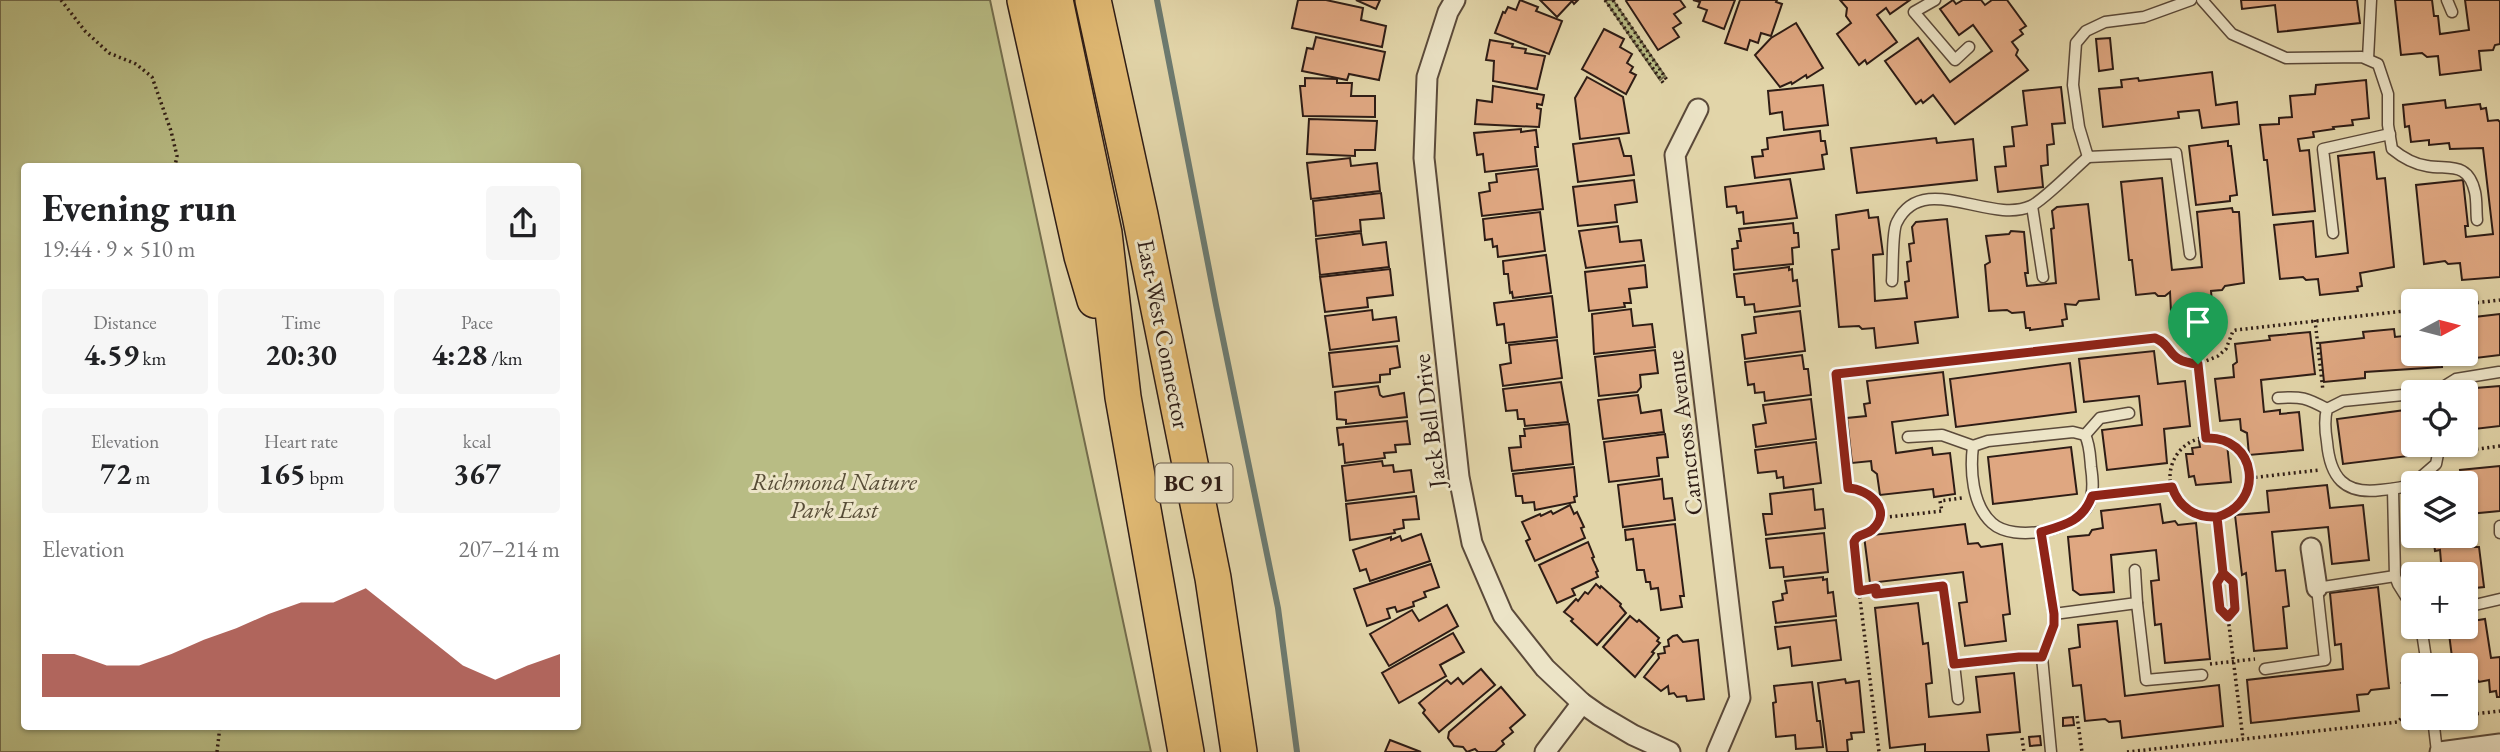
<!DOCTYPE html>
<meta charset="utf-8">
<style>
:root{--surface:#fff;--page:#f6f6f6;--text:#202124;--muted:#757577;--accent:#8f2418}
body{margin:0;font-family:"EB Garamond",serif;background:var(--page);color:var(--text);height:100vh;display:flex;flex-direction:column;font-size:26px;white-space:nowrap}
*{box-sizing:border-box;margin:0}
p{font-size:23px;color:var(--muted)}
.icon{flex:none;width:38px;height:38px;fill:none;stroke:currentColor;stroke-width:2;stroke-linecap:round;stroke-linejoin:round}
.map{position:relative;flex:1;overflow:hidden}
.drawer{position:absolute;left:21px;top:163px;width:560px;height:567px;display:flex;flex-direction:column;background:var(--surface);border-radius:7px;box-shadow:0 2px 5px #0004}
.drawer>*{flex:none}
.needle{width:46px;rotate:83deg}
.buttons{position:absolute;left:2401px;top:289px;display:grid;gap:14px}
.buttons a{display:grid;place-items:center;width:77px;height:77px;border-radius:7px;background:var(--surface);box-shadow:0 2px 5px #0004;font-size:35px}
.pin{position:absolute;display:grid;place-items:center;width:60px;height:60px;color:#fff;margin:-72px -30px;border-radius:50% 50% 50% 0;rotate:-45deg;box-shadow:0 0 7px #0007}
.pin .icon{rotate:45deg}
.round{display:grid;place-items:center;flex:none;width:74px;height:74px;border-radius:7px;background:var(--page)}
.head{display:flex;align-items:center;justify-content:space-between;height:119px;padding:0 21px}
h1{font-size:38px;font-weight:700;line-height:52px}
.metrics{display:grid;grid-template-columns:repeat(3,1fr);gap:10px;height:119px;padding:7px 21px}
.metrics div{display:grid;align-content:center;border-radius:7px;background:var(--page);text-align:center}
.metrics b{font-size:30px;font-weight:700}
.metrics small{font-size:19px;font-weight:400}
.metrics p{font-size:19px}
.chart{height:196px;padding:14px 21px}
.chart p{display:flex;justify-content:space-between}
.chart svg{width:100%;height:126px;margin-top:7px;fill:var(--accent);opacity:.7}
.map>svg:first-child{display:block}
</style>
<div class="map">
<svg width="2500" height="752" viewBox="0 0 2500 752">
<rect width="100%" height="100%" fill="#e2d5a9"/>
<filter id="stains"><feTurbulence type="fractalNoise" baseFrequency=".00286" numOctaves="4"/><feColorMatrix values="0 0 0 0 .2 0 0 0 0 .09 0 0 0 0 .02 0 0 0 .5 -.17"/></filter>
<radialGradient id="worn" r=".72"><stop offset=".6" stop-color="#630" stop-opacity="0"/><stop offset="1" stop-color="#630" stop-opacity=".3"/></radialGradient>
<g fill="#b8bc84" stroke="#736c4c" stroke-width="2" fill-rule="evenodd">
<path d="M0 0H990L1151 752H0ZM24 166H578V726H24Z"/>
<polygon points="1605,0 1613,0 1665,76 1660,80"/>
</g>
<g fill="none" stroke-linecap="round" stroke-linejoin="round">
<polyline stroke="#6c7a70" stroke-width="6" points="1157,0 1216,305 1278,608 1297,752"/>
</g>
<g fill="#dfa781" stroke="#2e1c15" stroke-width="2">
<polygon points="1298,0 1326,0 1363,8 1361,20 1386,26 1382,47 1292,28"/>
<polygon points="1356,0 1380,0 1376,9"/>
<polygon points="1520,0 1538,7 1536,11 1562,21 1549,54 1495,33 1503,12 1505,13 1508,7 1516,10"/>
<polygon points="1540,0 1578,0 1574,4 1572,1 1557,17"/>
<polygon points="1627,0 1680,0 1685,7 1674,14 1681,23 1673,28 1679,37 1658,50 1626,1"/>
<polygon points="1693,0 1735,0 1724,29 1703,21 1707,10 1698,7 1700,2"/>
<polygon points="1740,0 1777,0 1776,2 1782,4 1771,36 1761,33 1758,43 1750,40 1747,50 1725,43"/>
<polygon points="1840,0 1910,0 1890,14 1886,8 1877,15 1897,42 1867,64 1865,60 1859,65 1837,34 1851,23 1846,16 1847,8"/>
<polygon points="1953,0 1956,4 1963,0 1981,0 1985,5 1992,0 2007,0 2026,26 2020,30 2023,34 2012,42 2018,50 2016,55 2028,70 1955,124 1933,95 1923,103 1921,100 1916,104 1885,61 1918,38 1950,82 1992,51 1973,25 1959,35 1940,9"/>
<polygon points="2241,0 2357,0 2360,23 2278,32 2275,5 2242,9"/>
<polygon points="2395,0 2432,0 2434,16 2438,16 2440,34 2469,30 2465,0 2500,0 2500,44 2495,45 2493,50 2479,51 2481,70 2440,75 2438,56 2427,57 2422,53 2401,55"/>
<polygon points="1796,23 1823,68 1807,78 1806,75 1792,84 1791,82 1780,87 1755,55 1771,38"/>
<polygon points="1604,29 1624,39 1620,47 1632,54 1627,63 1633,67 1630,72 1636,75 1626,94 1582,69"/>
<polygon points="1316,37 1385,52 1379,80 1349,74 1347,80 1302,71 1307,48 1313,49"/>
<polygon points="2110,38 2113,69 2099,71 2096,39"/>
<polygon points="1490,40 1513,44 1512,47 1526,49 1525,53 1545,56 1537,89 1493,81 1494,61 1486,60"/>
<polygon points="2212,72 2216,105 2237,102 2239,124 2202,128 2199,110 2178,112 2179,118 2103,127 2099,89 2122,87 2121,80 2138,78 2139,81"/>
<polygon points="1587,77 1623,97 1629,133 1580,139 1575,98"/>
<polygon points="1305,78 1337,79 1337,83 1352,83 1351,96 1375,96 1375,117 1303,116 1300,86 1305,86"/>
<polygon points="2366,80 2369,118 2352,120 2353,125 2333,127 2334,129 2313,132 2314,137 2298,139 2300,151 2309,150 2315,211 2273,215 2267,160 2264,160 2260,125 2279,124 2279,118 2292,117 2290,96 2315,94 2316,85"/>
<polygon points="1823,85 1828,125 1784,130 1782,112 1770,114 1768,91"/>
<polygon points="1493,86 1544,95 1542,105 1537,104 1537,108 1541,109 1539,127 1475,124 1477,100 1492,102"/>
<polygon points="2061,87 2065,123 2052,124 2054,144 2047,145 2048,165 2041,166 2043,187 1998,192 1995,167 2006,166 2004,147 2014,146 2012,127 2027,125 2023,91"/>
<polygon points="2445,100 2446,108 2480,104 2481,109 2486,108 2488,121 2498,120 2500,122 2500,277 2462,280 2460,263 2448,264 2445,261 2424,264 2416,185 2463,180 2468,226 2465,226 2466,237 2493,234 2483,148 2450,149 2449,143 2429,145 2429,140 2411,142 2409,126 2405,127 2403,105"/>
<polygon points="1309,119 1377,121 1375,150 1355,150 1355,156 1307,154"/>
<polygon points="1521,129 1521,132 1536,130 1538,147 1535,147 1537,166 1485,172 1483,154 1477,155 1474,133"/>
<polygon points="1820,131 1821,141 1825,141 1827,154 1822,155 1824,169 1755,178 1752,157 1763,156 1762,150 1768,149 1767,138"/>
<polygon points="1619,138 1624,156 1631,156 1634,175 1578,182 1573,144"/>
<polygon points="1936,138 1937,143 1973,139 1977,180 1857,193 1851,148"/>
<polygon points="2228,141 2228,146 2231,146 2237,195 2230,196 2230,201 2196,205 2189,146"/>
<polygon points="2374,152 2377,179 2385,178 2394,267 2360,273 2362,286 2357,287 2358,291 2320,295 2318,279 2306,280 2303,277 2280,279 2274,225 2313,221 2316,257 2348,253 2338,156"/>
<polygon points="1350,158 1351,166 1377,163 1380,191 1311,199 1307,163"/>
<polygon points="1538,169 1543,209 1482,216 1479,193 1490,191 1489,183 1497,182 1496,174"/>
<polygon points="2162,178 2172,270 2202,267 2197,212 2232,208 2233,212 2239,212 2244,283 2225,286 2222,290 2211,291 2212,302 2207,303 2207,308 2171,312 2170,292 2165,296 2158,296 2155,293 2136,295 2132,260 2129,260 2121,182"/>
<polygon points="1790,179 1797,218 1744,224 1743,212 1737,213 1736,206 1727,207 1725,187"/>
<polygon points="1634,180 1637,202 1615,205 1617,222 1578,226 1573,187"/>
<polygon points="1381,193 1384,218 1360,220 1361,231 1316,236 1313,201"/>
<polygon points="2088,204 2099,299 2079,301 2076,305 2065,304 2067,319 2062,320 2063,326 2030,330 2030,328 2026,328 2024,312 2012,313 2007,310 1989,311 1985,265 1990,262 1986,236 2009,234 2011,231 2024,232 2028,273 2025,273 2027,286 2056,283 2051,229 2054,228 2052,211 2057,207"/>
<polygon points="1868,210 1869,218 1878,217 1883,254 1873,255 1875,301 1907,298 1905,282 1909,281 1907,262 1911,261 1909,244 1914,243 1912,227 1916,222 1947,219 1958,317 1915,322 1918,343 1876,348 1874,328 1862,329 1859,326 1839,327 1832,250 1839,249 1836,215"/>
<polygon points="1540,212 1545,251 1498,257 1497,246 1493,247 1492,239 1485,240 1483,219"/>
<polygon points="1793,223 1794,233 1798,233 1799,247 1792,248 1793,264 1734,270 1732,249 1738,248 1737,241 1741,241 1739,229"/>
<polygon points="1618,226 1620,242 1641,240 1644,261 1586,268 1579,231"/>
<polygon points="1361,233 1363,245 1386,242 1389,267 1320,275 1316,239"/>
<polygon points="1546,255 1551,293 1513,298 1512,292 1510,293 1508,274 1504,274 1503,261"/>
<polygon points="1645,265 1647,287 1629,289 1631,303 1624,303 1625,307 1589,311 1585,272"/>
<polygon points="1789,267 1789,270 1792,269 1793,281 1797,280 1800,306 1755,312 1754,304 1745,305 1744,297 1737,297 1734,274"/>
<polygon points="1390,269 1393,295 1367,298 1368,307 1325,312 1320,277"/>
<polygon points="1552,296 1557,337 1506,343 1504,324 1497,325 1494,303"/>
<polygon points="1631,309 1633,326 1652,324 1655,347 1594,354 1592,314"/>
<polygon points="1372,310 1373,320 1396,317 1399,341 1330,350 1325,316"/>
<polygon points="1800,311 1805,351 1745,359 1742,335 1756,333 1754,317"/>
<polygon points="2500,314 2500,355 2451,361 2450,354 2466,354 2466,318"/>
<polygon points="2394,329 2395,337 2413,335 2413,354 2441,354 2442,367 2365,372 2365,378 2324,382 2320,343 2364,338 2363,332"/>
<polygon points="2310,332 2315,374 2261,380 2264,412 2280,410 2280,414 2299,412 2303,450 2249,455 2247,433 2241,430 2240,419 2220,421 2215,379 2234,377 2233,365 2237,362 2235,344 2270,340 2269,336"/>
<polygon points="1557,340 1562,378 1503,386 1500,365 1511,363 1509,345"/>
<polygon points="1397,346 1400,367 1390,369 1390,374 1380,375 1380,382 1333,387 1329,353"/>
<polygon points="1655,350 1658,373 1640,375 1641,387 1637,392 1599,396 1595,357"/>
<polygon points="2154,351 2158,384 2185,381 2190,426 2164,429 2167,463 2107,470 2102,430 2142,425 2139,396 2084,402 2079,359"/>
<polygon points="1802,355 1804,369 1808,369 1811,395 1765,401 1764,392 1755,393 1754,384 1748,385 1745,362"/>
<polygon points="2070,363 2076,412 1956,427 1950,379"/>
<polygon points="1943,372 1948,415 1892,422 1896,453 1932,448 1933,455 1950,453 1955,494 1934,497 1933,489 1880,495 1877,474 1872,470 1871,461 1852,463 1847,418 1866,416 1864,404 1870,403 1867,381"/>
<polygon points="1561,382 1568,422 1525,426 1524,419 1518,419 1517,410 1506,411 1503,389"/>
<polygon points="1378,386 1380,395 1383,397 1404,393 1407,417 1346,424 1346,420 1337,419 1335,392"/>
<polygon points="2500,386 2500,426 2466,430 2466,393 2476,392 2476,388"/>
<polygon points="1638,395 1641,413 1661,410 1664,432 1603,439 1598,400"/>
<polygon points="1811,399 1816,439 1756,447 1753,425 1766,423 1763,405"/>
<polygon points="2413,409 2413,444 2423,444 2425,454 2343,464 2337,419"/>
<polygon points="1407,421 1410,444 1395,445 1396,452 1384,453 1385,458 1345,463 1343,444 1339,445 1337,428"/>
<polygon points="1569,424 1573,464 1512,471 1509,448 1521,447 1520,436 1525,436 1524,429"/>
<polygon points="1665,434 1668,457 1657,458 1659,476 1609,482 1604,442"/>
<polygon points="2218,439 2218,445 2227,444 2231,482 2196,485 2194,476 2189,477 2186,454 2193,454 2192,448 2200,447 2199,441"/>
<polygon points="1816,442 1821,483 1784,488 1783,477 1777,478 1776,471 1758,473 1755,450"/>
<polygon points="2071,447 2077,494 1993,504 1988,457"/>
<polygon points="1382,461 1383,466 1393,465 1394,472 1411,470 1414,492 1346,501 1342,466"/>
<polygon points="2500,466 2500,511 2469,514 2473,547 2479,547 2484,587 2466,589 2466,574 2442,574 2440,550 2435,551 2433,536 2466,536 2466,483 2462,483 2460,470"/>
<polygon points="1574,467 1577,496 1574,497 1575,502 1535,510 1534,502 1523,503 1522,496 1516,496 1513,474"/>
<polygon points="1662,479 1664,499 1672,498 1675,520 1623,527 1618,485"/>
<polygon points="2327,485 2330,508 2363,505 2369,560 2332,564 2328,527 2272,532 2276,571 2285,570 2289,606 2283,607 2287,648 2254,651 2246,573 2242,575 2235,515 2269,512 2267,491"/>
<polygon points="1813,489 1815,510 1823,509 1825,528 1766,535 1763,514 1772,514 1770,494"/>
<polygon points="1416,496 1419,519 1403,520 1404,528 1394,530 1395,533 1350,540 1346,504"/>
<polygon points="2160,504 2163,523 2175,521 2178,525 2196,523 2210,659 2165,663 2161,624 2155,625 2151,581 2159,580 2156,550 2111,555 2114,592 2080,595 2073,590 2068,537 2089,535 2092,530 2103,528 2101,511"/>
<polygon points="1570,505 1574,514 1577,512 1584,527 1581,528 1585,538 1535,561 1526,541 1530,539 1522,522 1540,514 1541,516 1551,511 1553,514"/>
<polygon points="1675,524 1684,596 1680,596 1682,607 1661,610 1658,588 1651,589 1650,582 1646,582 1644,570 1637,570 1633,539 1626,540 1625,530"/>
<polygon points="1965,524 1968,544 1978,543 1981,547 2002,544 2010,614 2003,615 2006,641 1965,646 1959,603 1967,602 1963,572 1870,583 1864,536"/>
<polygon points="1824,533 1828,572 1784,577 1783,567 1770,568 1766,539"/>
<polygon points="1421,534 1430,561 1370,581 1366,569 1360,571 1353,550 1391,537 1391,540 1400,536 1402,541"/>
<polygon points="1588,542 1594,557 1592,558 1598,571 1596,572 1598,577 1572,589 1575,595 1557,603 1539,565"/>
<polygon points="1431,564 1439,587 1424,592 1426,597 1413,602 1414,606 1397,612 1395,607 1387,609 1390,618 1367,626 1354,589"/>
<polygon points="1823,577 1823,580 1827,579 1828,593 1833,592 1836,616 1776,623 1773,602 1783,600 1782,594 1787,593 1785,581"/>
<polygon points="1596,584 1600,588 1601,586 1621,604 1620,606 1626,613 1597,645 1571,621 1573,619 1564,612 1576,599 1578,601 1585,592 1588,594"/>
<polygon points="2378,587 2389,688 2371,690 2368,694 2357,695 2359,711 2251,723 2247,680 2343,669 2341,644 2335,645 2330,593"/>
<polygon points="1918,603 1923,644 1928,643 1932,683 1926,684 1929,717 1980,712 1976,677 2014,673 2020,732 1987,735 1989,752 1925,752 1925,744 1890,748 1875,608"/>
<polygon points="1447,605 1458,626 1389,666 1370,634 1412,610 1419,621"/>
<polygon points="1630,616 1637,622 1639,620 1659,638 1657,641 1660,643 1652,652 1654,653 1635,677 1603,647"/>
<polygon points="2485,619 2491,658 2500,657 2500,697 2497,697 2496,691 2490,692 2489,680 2479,682 2474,676 2466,677 2466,665 2453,665 2448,626 2466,626 2466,622"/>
<polygon points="1836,620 1841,660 1792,666 1790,647 1778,649 1775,627"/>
<polygon points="2117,621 2125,696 2219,685 2223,726 2122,738 2120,721 2109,722 2105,719 2085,721 2081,685 2073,686 2069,649 2080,647 2078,625"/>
<polygon points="1453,633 1464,652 1440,665 1446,676 1399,703 1382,673"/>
<polygon points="1677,635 1683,642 1698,640 1704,699 1687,701 1686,696 1677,697 1674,693 1669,694 1668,686 1661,691 1644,677 1659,658 1658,654 1665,653 1664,647 1669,646 1668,640 1673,636"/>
<polygon points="1481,669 1495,685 1439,732 1423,713 1425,710 1419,703 1447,680 1451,684 1458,678 1463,684"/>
<polygon points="1845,679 1846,683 1859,681 1864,732 1851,733 1852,739 1847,740 1848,752 1827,752 1818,683"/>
<polygon points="2413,679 2413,687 2407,688 2406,680"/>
<polygon points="1812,682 1817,721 1820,721 1823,747 1796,749 1795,735 1776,737 1773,703 1776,702 1774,686"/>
<polygon points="1501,687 1525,715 1510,728 1513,732 1502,741 1504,744 1495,752 1478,752 1475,749 1467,752 1463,747 1454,746 1448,738 1449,732"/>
<polygon points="2073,717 2074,725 2063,726 2063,718"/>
<polygon points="2040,736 2041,745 2030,746 2029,737"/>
<polygon points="1390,740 1421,752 1385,752"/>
</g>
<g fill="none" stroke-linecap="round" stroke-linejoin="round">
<g stroke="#5b4a3a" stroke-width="13">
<g id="service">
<polyline points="1935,0 1914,12 1955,60 1969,47"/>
<path d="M2202 0 2232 34 2286 58 2362 57 2378 64 2388 94V125L2392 149C2403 158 2413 164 2427 166 2449 170 2468 161 2475 192 2477 201 2476 211 2477 220"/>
<polyline points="2447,0 2452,12"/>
<polyline points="2368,59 2371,0"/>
<polyline points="2032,206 2043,277"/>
<polyline points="2333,233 2323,149 2390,134"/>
<polyline points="2190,254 2176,153 2088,157 2079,127 2073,85 2076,43 2086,31 2105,22 2144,17 2191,0"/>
<path d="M1892 281C1893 269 1892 230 1897 222 1923 170 1990 225 2031 206 2044 200 2075 168 2088 157"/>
<polyline points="2435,392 2456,379 2499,372"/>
<path d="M2413 394 2343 401 2327 409C2324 420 2325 430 2327 442 2330 477 2344 495 2381 490 2392 489 2403 488 2413 484"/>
<path d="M2278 398C2301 396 2307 398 2327 409"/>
<path d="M2073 432 2085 435C2090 445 2090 456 2091 467 2093 480 2094 492 2089 504 2076 531 2014 543 1992 523 1972 505 1970 470 1973 446L1988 441Z"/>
<polyline points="2085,435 2100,418 2129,413"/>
<polyline points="1908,437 1942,435 1973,446"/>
<polyline points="2414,483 2436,464 2440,444"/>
<polyline points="2393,489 2395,576 2398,584 2413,608"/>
<polyline points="2500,526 2500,533"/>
<polyline points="2041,532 2054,614 2054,625 2042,657 2051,752"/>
<polyline points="2135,570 2137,603"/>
<polyline points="1884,593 1943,586 1954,664 2019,657 2042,657"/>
<polyline points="2466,607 2500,599"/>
<polyline points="2054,614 2137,603 2146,680 2202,675"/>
<polyline points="2421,626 2427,665"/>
<polyline points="1954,664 1958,699"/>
<polyline points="2265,669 2325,660 2317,588 2395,576"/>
<polyline points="2433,718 2437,752"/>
</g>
</g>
<g stroke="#5b4a3a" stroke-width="23">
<g id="minor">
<polyline points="1455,0 1448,12 1427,77 1424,158 1459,477 1472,543 1503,615 1545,668 1582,703 1599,715 1633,735 1670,752"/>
<polyline points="1698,109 1675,155 1740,698 1717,752"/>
<polyline points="2311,548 2317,588"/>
<polyline points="1545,752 1582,703"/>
<polyline points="2440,752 2500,744"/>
</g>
</g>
<g stroke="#2e1c15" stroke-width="38">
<g id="motorway">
<polyline points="1025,0 1082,256 1095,300"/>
<polyline points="1055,0 1104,233 1123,397 1186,752"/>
<polyline points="1093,0 1140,215 1213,578 1239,752"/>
</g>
</g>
<g stroke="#2e1c15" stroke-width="3.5" stroke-dasharray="2 3.5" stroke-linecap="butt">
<polyline points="61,0 85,31 109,53 136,64 152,77 171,131 177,156 175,166"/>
<polyline points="1605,0 1664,84"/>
<polyline points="1613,0 1667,80"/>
<polyline points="2466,304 2500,300"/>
<polyline points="2315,320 2323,391"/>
<polyline points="2198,364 2206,438"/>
<circle cx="2210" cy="477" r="40"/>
<polyline points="2466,443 2469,443 2470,450 2500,446"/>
<polyline points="2250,478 2319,470"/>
<polyline points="2108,494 2172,487"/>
<polyline points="2217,517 2223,573 2233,582 2236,609 2228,617 2243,739"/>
<polyline points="1879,518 1942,511 1940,501 1962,498"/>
<polyline points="2223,573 2217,583 2220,609 2228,617"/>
<path d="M1869 589 1859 591 1854 542C1858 533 1865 536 1872 530 1894 510 1869 489 1848 488L1836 374 2155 338 2159 339 2176 359 2198 364 2218 356 2226 349 2233 331 2236 330 2413 310"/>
<polyline points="1859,591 1879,752"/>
<polyline points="2210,664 2255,659"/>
<polyline points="2403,691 2413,690"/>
<polyline points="2466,715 2500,711"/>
<polyline points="2077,716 2082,752"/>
<polyline points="2022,738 2024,752"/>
<polyline points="217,752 220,726"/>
<polyline points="2127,752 2398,722 2405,714 2402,680"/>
</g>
<use href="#service" stroke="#ece4c7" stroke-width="10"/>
<use href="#minor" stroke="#ece4c7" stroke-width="19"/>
<use href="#motorway" stroke="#e1ba74" stroke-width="35"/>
</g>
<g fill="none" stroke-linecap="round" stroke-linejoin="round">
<g stroke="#fff" stroke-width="14">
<path id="route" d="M2198 364C2165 361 2175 346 2155 338L1836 374 1848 488C1869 489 1894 510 1872 530 1865 536 1858 533 1854 542L1859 591 1876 588V594L1943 586 1954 664 2019 657H2042L2054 625V614L2041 532C2065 525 2083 521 2092 496L2172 487C2179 508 2196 518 2217 517L2223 573 2217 583 2220 609 2228 617 2235 609 2233 582 2223 573 2217 517C2266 503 2257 436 2206 438L2198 364"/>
</g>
<use href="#route" stroke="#8f2418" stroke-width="9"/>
</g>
<g text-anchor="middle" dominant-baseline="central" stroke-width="6" stroke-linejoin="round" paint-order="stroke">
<rect fill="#ece4c7" stroke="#67584a" stroke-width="2" x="1155.5" y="463.5" width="77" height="39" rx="5"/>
<g font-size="23" font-weight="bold" fill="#2e1c15">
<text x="1194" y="483">BC 91</text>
</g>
<g font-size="24" fill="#2e1c15" stroke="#ece4c7">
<text transform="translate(1164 334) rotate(79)">East-West Connector</text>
<text transform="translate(1429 421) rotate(-97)">Jack Bell Drive</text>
<text transform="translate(1684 433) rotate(-97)">Carncross Avenue</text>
</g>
<g font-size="24" font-style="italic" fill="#574c36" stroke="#ece4c7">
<text x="834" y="481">Richmond Nature<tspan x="834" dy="28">Park East</tspan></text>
</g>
</g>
<rect width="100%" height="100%" filter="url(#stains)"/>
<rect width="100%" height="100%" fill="url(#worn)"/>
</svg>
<div class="buttons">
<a><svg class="needle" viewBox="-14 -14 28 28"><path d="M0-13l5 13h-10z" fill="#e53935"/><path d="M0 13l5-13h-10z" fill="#757577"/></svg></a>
<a><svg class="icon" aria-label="locate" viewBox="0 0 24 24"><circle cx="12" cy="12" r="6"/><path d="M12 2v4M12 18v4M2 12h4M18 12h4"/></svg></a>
<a><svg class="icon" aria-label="layers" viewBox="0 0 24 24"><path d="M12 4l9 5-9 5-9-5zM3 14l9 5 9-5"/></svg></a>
<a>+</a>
<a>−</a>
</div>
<div class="pin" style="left:2198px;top:364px;background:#1e9e55"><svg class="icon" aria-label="arrive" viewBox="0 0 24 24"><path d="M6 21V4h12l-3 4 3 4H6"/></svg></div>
<section class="drawer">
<div class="head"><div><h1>Evening run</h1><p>19:44 · 9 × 510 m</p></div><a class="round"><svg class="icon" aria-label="share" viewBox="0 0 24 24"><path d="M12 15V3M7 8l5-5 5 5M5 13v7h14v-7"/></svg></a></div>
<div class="metrics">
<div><p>Distance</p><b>4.59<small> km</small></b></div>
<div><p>Time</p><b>20:30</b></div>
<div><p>Pace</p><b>4:28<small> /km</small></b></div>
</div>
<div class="metrics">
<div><p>Elevation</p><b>72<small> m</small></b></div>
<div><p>Heart rate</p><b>165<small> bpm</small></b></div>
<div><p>kcal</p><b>367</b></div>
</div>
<div class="chart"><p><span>Elevation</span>207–214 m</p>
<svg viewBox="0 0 160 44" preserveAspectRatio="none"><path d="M0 44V29L10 29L20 33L30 33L40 29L50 24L60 20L70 15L80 11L90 11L100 6L110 15L120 24L130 33L140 38L150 33L160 29V44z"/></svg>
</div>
</section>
</div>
